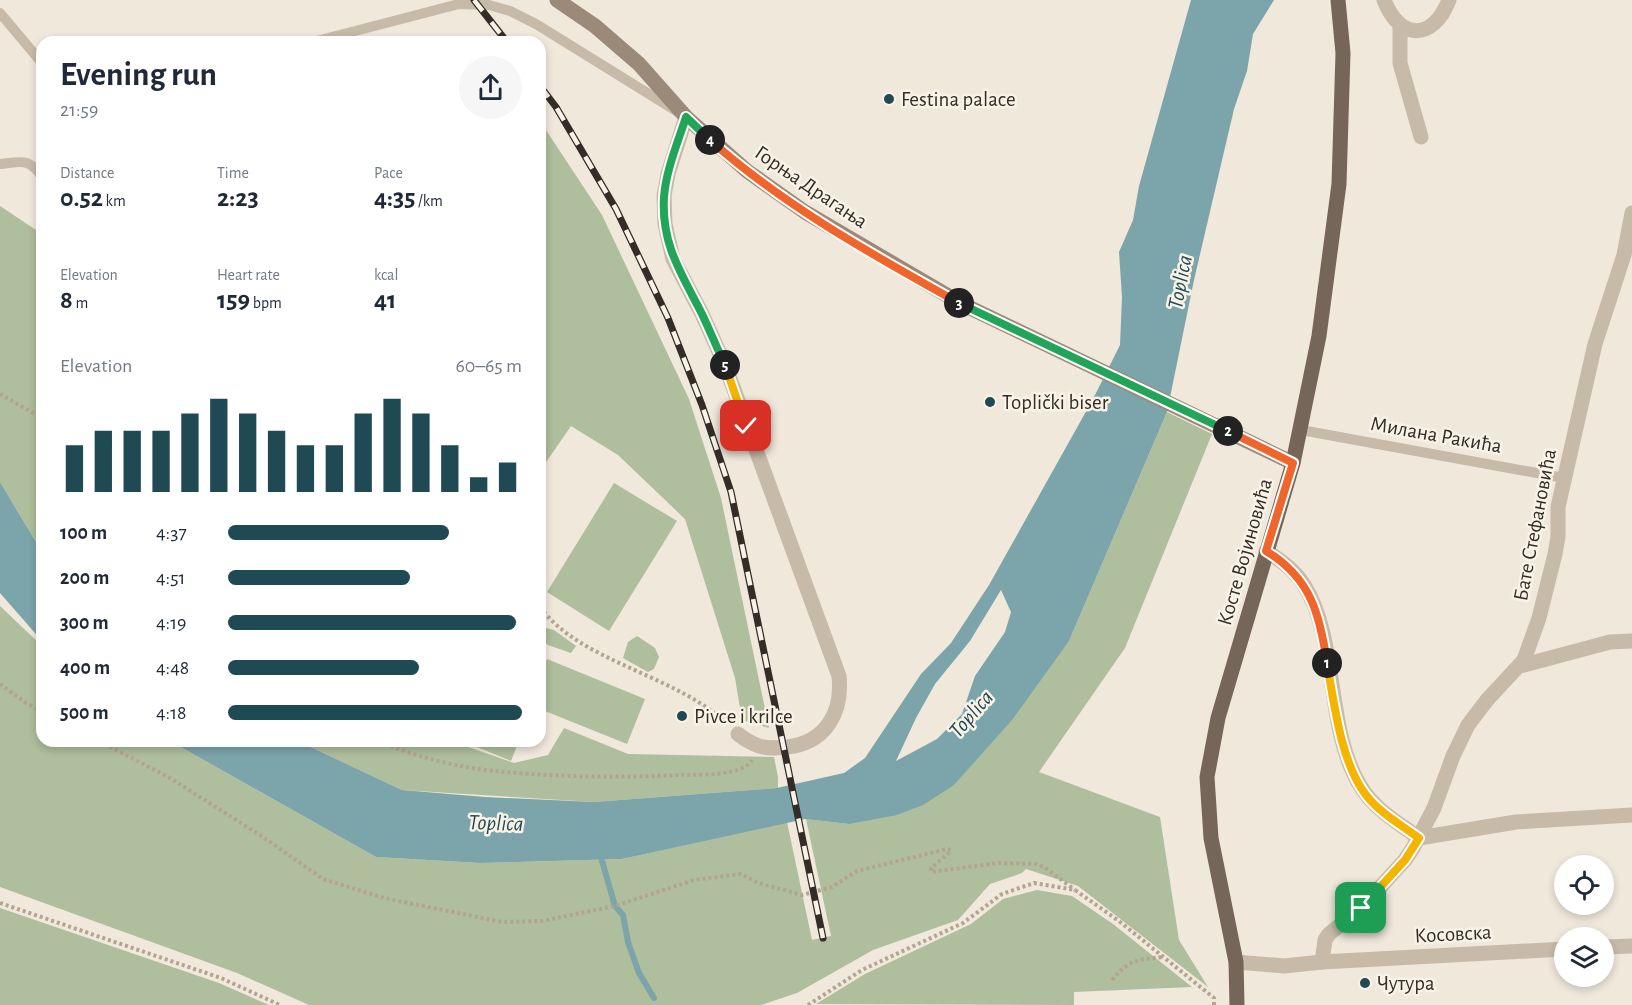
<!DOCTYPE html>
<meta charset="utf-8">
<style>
:root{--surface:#fff;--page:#f6f6f7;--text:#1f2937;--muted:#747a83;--accent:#204a53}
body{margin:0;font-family:"Alegreya Sans",sans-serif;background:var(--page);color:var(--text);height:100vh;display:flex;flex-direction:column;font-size:22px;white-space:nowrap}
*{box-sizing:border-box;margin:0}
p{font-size:20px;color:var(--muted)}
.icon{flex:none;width:33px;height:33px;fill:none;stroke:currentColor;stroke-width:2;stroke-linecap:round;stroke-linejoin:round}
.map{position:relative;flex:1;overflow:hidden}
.panel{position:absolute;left:36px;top:36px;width:510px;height:711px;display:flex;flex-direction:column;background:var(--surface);border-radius:18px;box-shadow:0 3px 9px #0003}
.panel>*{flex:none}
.buttons{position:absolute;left:1554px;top:855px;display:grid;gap:12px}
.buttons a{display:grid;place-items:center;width:60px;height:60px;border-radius:50%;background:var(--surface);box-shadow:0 3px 9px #0003;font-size:30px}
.pin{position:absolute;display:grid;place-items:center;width:51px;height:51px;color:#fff;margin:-26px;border-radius:12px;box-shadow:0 3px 9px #0006}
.km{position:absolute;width:30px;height:30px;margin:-15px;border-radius:50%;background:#222;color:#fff;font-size:16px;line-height:30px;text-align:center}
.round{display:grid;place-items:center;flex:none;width:63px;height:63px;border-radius:32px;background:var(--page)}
.summary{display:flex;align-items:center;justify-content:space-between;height:102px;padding:0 24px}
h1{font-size:33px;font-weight:600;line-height:45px}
.figures{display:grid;grid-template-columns:repeat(3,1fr);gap:9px;height:102px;padding:6px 24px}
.figures div{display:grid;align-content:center}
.figures b{font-size:26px;font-weight:600}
.figures small{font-size:16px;font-weight:400}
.figures p{font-size:16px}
.chart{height:168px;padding:12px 24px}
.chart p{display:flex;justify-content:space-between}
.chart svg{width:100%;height:108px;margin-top:6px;stroke:var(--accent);stroke-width:6}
ul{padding:0 24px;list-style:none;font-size:20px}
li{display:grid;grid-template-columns:96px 72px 1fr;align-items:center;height:45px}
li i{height:15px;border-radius:8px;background:var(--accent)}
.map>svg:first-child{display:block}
</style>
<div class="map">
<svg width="1632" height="1005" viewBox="0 0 1632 1005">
<rect width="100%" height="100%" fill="#f0e8db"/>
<g fill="#afbe9c">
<polygon points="540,121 602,215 689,399 721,498 769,728 742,720 735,678 685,519 618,455 571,426 540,471"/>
<polygon points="0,206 42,234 42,552 0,482"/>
<polygon points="1167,412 1212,434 1125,648 1039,772 1160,817 1179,940 1208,987 1078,886 1026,869 1022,873 990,884 958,920 873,950 797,993 761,1005 309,1005 237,973 0,887 0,606 42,646 42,741 170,741 376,857 480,863 622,859 787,822 812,940 831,936 806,819 849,824 1069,641"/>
<polygon points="614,483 677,521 609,631 547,592"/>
<polygon points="546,628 554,630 576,646 571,653 548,645 540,639"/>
<polygon points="637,636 655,648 659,657 654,669 648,672 623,658 628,642"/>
<polygon points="547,659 645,699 627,744 540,709 540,675"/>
<polygon points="564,728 628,754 774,757 778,777 778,788 594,802 402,790 298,741 451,741 514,763 548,755"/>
<polygon points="462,741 519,741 511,761"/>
<polygon points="1037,890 1072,896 1113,924 1192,987 1074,992 1074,1005 816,1004 865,974 971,924 1003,899"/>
<polygon points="0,908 219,983 269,1005 0,1005"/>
</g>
<g fill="#7ca4ab" fill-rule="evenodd">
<path d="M1191 0H1274L1253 34 1247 71 1234 109 1194 280 1167 412 1069 641 1012 720 954 785 923 805 897 815 849 824 805 819 622 859 480 863 376 857 170 741H298L402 790 485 797 594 802 777 788 844 773 865 758 921 674 951 643 989 585 1093 399 1120 345 1122 297 1119 252 1133 220 1139 186ZM1001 590 1011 612 1005 632 975 676 962 714 937 739 896 761 916 718 935 684 970 641Z"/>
<polygon points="0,482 42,552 42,641 0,593"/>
</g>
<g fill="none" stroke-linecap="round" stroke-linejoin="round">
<polyline stroke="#7ca4ab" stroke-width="6" points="600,854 615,906 623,915 628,942 639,973 654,998"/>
<g stroke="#b3a492" stroke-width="4" stroke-dasharray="3 3" stroke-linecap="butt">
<polyline points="0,394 42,418"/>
<path d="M540 607C580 662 676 675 726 723"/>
<polyline points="0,684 26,703 42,712"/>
<polyline points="99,741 170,778 263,837 323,879 384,898 502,922 542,921 615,906 694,880 741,874 758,883 802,895 832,887 857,871 947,849 951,850 949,853 931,868 931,872 998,863 1036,864 1044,867 1075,890"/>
<path d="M380 741C410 756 462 768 495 771 555 777 618 778 678 775 694 774 713 776 729 772 736 771 748 767 752 760"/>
<polyline points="0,903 221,978 280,1005"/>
<path d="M1112 980C1129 959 1137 960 1163 957"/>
<polyline points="808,1005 862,970 963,923 1002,894 1034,883 1075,890 1119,921 1214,998 1214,1005"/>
</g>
<g stroke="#c7baa8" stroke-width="10">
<polyline points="0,13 42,63"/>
<polyline points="313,42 459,4 489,5 510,11 536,24 678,112"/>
<path d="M0 164C21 162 29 157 42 177"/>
<polyline points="1301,430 1564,478"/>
</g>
<g stroke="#c7baa8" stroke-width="15">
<path d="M1384 0C1400 41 1433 41 1449 0"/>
<polyline points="1400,27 1400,63 1421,137"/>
<path d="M686 117 668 174 664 196 665 224 673 259 702 314 725 365 839 676C843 713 825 743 787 747 777 748 768 749 759 746 751 743 744 739 738 734"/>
<path d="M1266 551C1281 560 1295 570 1304 585 1339 640 1325 730 1361 787 1375 810 1399 823 1419 838L1516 822 1632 815"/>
<polyline points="1520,666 1610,642 1632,641"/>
<polyline points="1604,947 1632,946"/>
<polyline points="1236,962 1284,966 1322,962 1564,949"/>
<polyline points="1322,962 1325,940 1329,934 1361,908 1405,860 1413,848 1434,808 1453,756 1468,725 1487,700 1524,660 1539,618 1555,554 1558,537 1558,507 1595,344 1624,255 1632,213"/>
</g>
<polyline stroke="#9b8979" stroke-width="15" points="557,0 595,26 639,64 686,117 747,171 805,212 962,304 1293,463"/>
<polyline stroke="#756659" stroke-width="15" points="1237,1005 1236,962 1211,838 1207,777 1218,718 1293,463 1319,336 1339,184 1343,53 1338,0"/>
<g stroke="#342d27" stroke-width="7">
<g id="rail">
<polyline points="474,0 507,42"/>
<polyline points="540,86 556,107 616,209 668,318 702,405 731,492 823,938"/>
</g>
</g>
<use href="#rail" stroke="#f8f2e7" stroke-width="4.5" stroke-dasharray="14" stroke-linecap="butt"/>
</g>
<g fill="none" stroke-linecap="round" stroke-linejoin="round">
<g stroke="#fff" stroke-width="12">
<path id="split-1" d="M1327 663C1334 703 1341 763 1366 795 1380 813 1401 825 1419 838L1405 860 1361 908"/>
</g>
<g stroke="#fff" stroke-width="12">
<path id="split-2" d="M1228 431 1293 463 1266 551C1311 578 1320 615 1327 663"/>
</g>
<g stroke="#fff" stroke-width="12">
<polyline id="split-3" points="959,303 1228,431"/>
</g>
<g stroke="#fff" stroke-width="12">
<path id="split-4" d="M710 140C784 206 873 255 959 303"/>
</g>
<g stroke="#fff" stroke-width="12">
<path id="split-5" d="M710 140 686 117C678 142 666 170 664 197 661 245 682 274 702 314 710 331 717 348 725 365"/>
</g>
<g stroke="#fff" stroke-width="12">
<polyline id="split-6" points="725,365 746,426"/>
</g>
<use href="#split-1" stroke="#f5b400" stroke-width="8"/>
<use href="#split-2" stroke="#f0652b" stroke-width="8"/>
<use href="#split-3" stroke="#22a559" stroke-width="8"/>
<use href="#split-4" stroke="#f0652b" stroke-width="8"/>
<use href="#split-5" stroke="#22a559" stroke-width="8"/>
<use href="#split-6" stroke="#f5b400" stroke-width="8"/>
</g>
<g fill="#204a53" stroke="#f8f2e7" stroke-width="2">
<circle cx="889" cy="99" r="6"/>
<circle cx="990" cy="402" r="6"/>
<circle cx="682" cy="716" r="6"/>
<circle cx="1365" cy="983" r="6"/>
</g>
<g text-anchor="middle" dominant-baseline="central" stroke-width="5" stroke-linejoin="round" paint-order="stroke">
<g font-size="21" fill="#342d27" stroke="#f8f2e7" text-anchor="start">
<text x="901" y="99">Festina palace</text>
<text x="1002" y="402">Toplički biser</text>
<text x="694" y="716">Pivce i krilce</text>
<text x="1377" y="983">Чутура</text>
</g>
<g font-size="21" fill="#342d27" stroke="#f8f2e7">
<text transform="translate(811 187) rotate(34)">Горња Драгања</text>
<text transform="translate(1436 435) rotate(10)">Милана Ракића</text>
<text transform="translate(1535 525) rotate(-79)">Бате Стефановића</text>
<text transform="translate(1245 552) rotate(-74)">Косте Војиновића</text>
<text transform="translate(1453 934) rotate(-3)">Косовска</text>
</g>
<g font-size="22" font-style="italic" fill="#204a53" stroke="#f8f2e7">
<text transform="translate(1180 282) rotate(-79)">Toplica</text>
<text transform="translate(971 714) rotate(-49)">Toplica</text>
<text transform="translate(496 823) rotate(2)">Toplica</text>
</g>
</g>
</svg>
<div class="buttons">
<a><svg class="icon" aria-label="locate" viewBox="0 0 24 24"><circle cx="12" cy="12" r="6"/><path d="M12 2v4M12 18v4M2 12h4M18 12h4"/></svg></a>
<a><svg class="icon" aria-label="layers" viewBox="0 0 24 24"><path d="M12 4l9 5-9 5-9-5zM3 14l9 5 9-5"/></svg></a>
</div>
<div class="pin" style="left:1361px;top:908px;background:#1e9e55"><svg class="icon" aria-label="arrive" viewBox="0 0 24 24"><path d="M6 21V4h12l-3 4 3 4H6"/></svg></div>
<div class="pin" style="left:746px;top:426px;background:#d93025"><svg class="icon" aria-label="check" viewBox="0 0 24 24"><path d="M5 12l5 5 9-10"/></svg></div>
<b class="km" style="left:1327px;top:663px">1</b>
<b class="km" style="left:1228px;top:431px">2</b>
<b class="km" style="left:959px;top:303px">3</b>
<b class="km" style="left:710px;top:140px">4</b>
<b class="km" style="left:725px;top:365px">5</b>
<section class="panel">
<div class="summary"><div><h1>Evening run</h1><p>21:59</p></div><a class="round"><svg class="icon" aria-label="share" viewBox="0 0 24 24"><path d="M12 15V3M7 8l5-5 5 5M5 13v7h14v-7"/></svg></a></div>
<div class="figures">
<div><p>Distance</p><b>0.52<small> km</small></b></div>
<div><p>Time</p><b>2:23</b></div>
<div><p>Pace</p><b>4:35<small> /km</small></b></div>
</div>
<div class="figures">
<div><p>Elevation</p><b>8<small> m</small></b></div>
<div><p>Heart rate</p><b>159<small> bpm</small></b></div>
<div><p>kcal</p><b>41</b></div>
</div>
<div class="chart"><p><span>Elevation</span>60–65 m</p>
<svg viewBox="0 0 160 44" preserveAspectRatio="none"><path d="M5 44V25M15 44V19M25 44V19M35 44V19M45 44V12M55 44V6M65 44V12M75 44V19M85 44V25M95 44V25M105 44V12M115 44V6M125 44V12M135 44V25M145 44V38M155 44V32"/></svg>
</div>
<ul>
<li><b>100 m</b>4:37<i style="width:75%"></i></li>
<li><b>200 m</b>4:51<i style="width:62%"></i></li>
<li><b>300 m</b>4:19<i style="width:98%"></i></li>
<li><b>400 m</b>4:48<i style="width:65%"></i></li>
<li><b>500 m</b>4:18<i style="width:100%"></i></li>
</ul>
</section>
</div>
